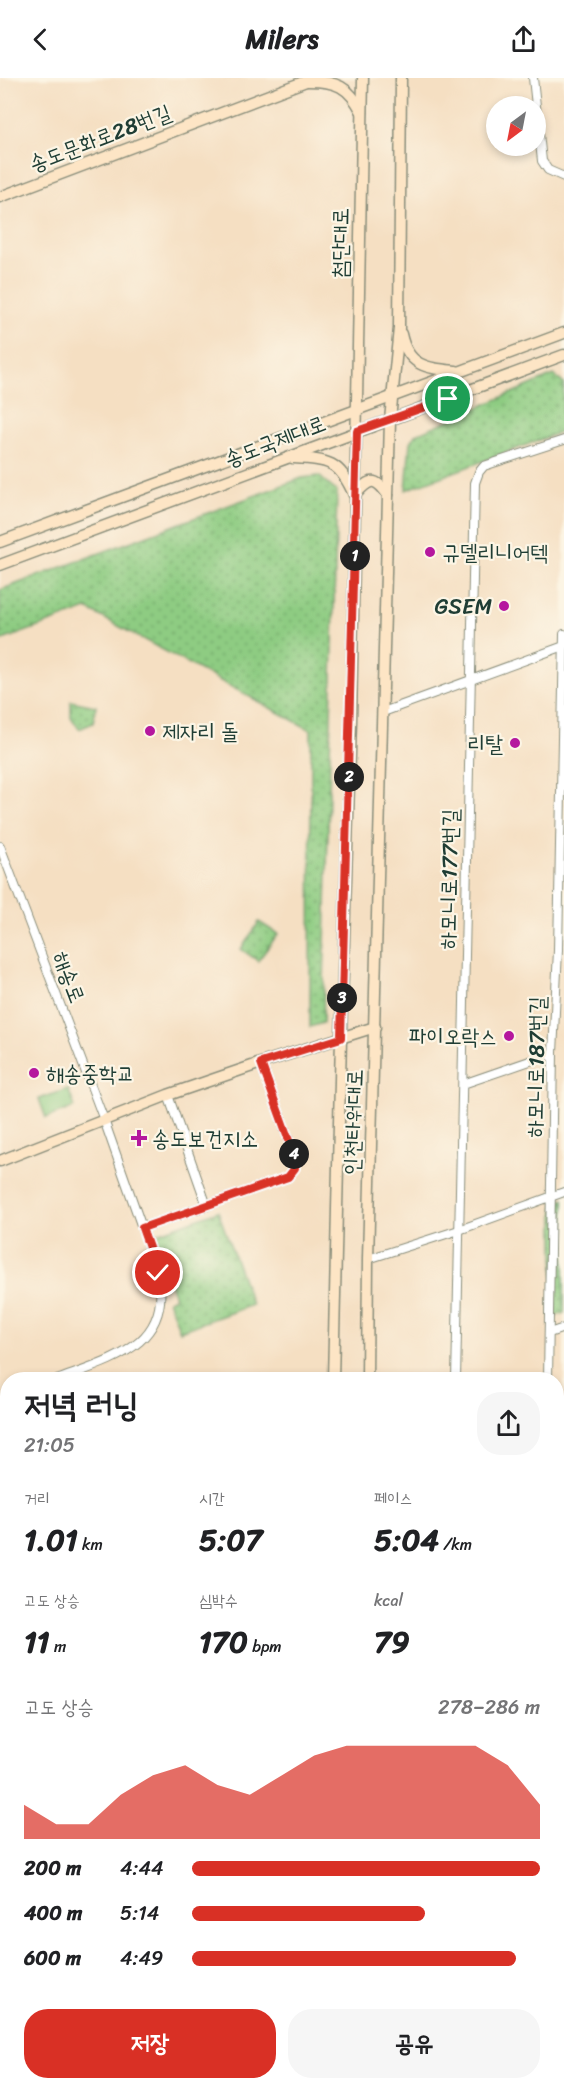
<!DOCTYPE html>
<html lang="ko">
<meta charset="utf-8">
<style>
:root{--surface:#fff;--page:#f6f6f6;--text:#202124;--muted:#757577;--accent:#d93025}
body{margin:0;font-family:Sriracha,"Poor Story",sans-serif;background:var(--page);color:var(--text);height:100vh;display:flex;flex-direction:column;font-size:22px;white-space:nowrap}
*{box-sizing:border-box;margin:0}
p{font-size:20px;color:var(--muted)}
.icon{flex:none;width:33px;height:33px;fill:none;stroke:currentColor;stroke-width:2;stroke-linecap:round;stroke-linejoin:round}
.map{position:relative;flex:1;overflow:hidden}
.panel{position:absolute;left:0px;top:1294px;width:564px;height:718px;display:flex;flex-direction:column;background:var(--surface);border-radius:24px 24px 0 0;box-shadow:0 3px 9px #0003}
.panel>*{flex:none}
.needle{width:39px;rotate:212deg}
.controls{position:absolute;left:486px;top:18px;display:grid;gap:12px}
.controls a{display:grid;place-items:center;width:60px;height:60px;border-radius:50%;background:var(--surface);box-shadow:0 3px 9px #0003;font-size:30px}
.pin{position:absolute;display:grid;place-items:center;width:51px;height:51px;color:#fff;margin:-26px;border:3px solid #fff;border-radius:50%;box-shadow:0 2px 6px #0007}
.km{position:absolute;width:30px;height:30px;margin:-15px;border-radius:50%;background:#222;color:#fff;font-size:16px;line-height:30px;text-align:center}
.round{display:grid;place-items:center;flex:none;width:63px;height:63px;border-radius:24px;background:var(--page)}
.overview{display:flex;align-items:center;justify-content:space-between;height:102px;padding:0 24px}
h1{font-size:33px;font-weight:700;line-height:45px}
.figures{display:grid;grid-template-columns:repeat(3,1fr);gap:9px;height:102px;padding:6px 24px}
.figures div{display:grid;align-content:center}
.figures b{font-size:30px;font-weight:700}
.figures small{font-size:16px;font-weight:400}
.figures p{font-size:16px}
.chart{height:168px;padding:12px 24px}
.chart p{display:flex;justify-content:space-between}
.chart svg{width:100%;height:108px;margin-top:6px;fill:var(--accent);opacity:.7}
.button{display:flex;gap:12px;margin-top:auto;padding:12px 24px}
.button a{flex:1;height:69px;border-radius:24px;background:var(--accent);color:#fff;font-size:24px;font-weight:700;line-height:69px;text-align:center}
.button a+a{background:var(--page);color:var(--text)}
ul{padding:0 24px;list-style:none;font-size:20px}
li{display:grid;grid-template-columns:96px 72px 1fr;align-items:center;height:45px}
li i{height:15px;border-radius:8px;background:var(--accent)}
header{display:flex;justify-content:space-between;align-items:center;height:78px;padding:0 24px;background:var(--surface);font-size:27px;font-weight:700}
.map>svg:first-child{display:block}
</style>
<header><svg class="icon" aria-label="back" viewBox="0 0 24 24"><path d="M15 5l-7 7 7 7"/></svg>Milers<svg class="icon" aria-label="share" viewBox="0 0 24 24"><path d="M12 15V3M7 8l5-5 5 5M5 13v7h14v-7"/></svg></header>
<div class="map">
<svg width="564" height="2012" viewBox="0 0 564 2012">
<defs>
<pattern id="green-dots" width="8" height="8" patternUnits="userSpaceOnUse" patternTransform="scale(1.5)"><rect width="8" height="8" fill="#8ecc82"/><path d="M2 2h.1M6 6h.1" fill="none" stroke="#73a76b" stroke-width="1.8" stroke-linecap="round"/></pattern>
</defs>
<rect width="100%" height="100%" fill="#fcf5e5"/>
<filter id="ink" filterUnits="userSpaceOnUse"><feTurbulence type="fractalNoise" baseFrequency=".0167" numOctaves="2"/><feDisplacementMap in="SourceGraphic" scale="12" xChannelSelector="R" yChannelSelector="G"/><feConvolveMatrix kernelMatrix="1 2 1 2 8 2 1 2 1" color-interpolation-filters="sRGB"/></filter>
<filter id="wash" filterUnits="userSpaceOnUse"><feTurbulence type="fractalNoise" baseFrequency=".008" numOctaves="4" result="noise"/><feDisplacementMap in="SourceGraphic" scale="24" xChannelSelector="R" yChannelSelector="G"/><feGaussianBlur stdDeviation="1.35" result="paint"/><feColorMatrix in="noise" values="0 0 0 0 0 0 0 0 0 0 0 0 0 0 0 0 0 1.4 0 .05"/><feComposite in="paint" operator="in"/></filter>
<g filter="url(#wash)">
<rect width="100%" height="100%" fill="#f5dfc2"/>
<g fill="url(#green-dots)" stroke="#56845b" stroke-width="1.5">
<polygon points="554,297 564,306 561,354 406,412 410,364 416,356"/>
<polygon points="319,398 337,414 323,945 310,949 311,652 87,531 0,563 0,512 302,400"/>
<polygon points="71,623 96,628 93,645 79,651 71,639"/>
<polygon points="259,844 278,856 258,883 241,871"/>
<polygon points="564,1121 564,1235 554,1239 554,1125"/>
<polygon points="218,1133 252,1227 180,1253 168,1222 175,1219 152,1157"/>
<polygon points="564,1747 564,1861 557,1863 557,1750"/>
<polygon points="564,1880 564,1987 557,1990 557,1883"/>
<polygon points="378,2006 448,2006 447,2012 378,2012"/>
</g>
<polygon fill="#8ecc82" stroke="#56845b" stroke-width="1.5" points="68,1011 75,1029 46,1040 39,1021"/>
</g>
<g filter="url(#ink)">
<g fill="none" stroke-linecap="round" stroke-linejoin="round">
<g stroke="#8a8e7b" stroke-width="10">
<g id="street">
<polyline points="533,0 542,83 548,92 564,99"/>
<polyline points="383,634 564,568"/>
<path d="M0 768 104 1042 158 1195C174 1268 110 1282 57 1302"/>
<polyline points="463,1006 553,975"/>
<polyline points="168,1017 207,1128"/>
<path d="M142 1150 288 1099C294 1093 296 1088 295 1079L261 985"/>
<polyline points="368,1181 459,1152 564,1114"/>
<polyline points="549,1255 564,1250"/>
<polyline points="456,1302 475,405 479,394 484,388 564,362"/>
<polyline points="548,1302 553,975 558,872 564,556"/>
<polyline points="0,1324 8,1321"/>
<polyline points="556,1537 564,1535"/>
<polyline points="0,1595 8,1614"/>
<polyline points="556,1608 564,1606"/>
<polyline points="556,1740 564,1738"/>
<polyline points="556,1875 564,1872"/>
</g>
</g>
<g stroke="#8a8e7b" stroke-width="13">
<g id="secondary">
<path d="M308 3C336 3 349 8 362 34"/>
<polyline points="0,119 314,0"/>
<path d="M401 256C408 289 427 290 456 293"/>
<path d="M292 380C328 382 339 382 354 417"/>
<path d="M356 416C370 400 375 399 388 417"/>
<polyline points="0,464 564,255"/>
<polyline points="0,487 564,277"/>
<polyline points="0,1083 168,1017 261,985 375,949"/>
<polyline points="333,1302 341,960 351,643 363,0"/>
<polyline points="367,1302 368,1181 390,342 399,250 401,0"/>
<polyline points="556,1446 564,1442"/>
<polyline points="556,1463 564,1459"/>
<polyline points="0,1678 8,1676"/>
<polyline points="0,1693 8,1691"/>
<polyline points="0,1807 8,1804"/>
<polyline points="0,1915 8,1913"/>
<polyline points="305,2012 305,2006"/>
<polyline points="324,2012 324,2006"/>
<polyline points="539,2012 564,2004"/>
</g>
</g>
<use href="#street" stroke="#fff" stroke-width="8"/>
<use href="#secondary" stroke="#fde5c5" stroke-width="10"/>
</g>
</g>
<g fill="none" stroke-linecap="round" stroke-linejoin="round" filter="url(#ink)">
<g stroke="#fff" stroke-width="12">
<polyline id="route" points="158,1195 142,1150 288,1099 295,1090 295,1079 261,985 341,960 357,353 448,321"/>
</g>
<use href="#route" stroke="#d93025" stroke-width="8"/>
</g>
<g fill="#b5179e" stroke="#fcf5e5" stroke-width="2">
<circle cx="430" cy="474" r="6"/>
<circle cx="504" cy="528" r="6"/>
<circle cx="150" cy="653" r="6"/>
<circle cx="515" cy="665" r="6"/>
<circle cx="509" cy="958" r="6"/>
<circle cx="34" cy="995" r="6"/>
<path d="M136 1051h6v6h6v6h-6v6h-6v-6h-6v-6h6z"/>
</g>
<g text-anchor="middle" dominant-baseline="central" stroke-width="4.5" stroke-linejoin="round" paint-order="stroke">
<g font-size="22" fill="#1f3d34" stroke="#fcf5e5">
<text transform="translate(100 60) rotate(-21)">송도문화로28번길</text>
<text transform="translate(340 165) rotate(-89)">첨단대로</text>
<text transform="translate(275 363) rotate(-21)">송도국제대로</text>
<text transform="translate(449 801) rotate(-89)">하모니로177번길</text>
<text transform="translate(69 899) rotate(69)">해송로</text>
<text transform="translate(536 989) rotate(-89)">하모니로187번길</text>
<text transform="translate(353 1044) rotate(-88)">인천타워대로</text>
</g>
<g font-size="22" fill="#1f3d34" stroke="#fcf5e5" text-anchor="start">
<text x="442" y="474">규델리니어텍</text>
<text x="492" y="528" text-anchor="end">GSEM</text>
<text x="162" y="653">제자리 돌</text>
<text x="503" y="665" text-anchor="end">리탈</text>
<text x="497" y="958" text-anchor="end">파이오락스</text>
<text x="46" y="995">해송중학교</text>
<text x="152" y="1060">송도보건지소</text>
</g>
</g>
</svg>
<div class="controls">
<a><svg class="needle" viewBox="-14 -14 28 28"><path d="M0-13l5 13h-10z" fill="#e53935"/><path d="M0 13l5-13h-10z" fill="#757577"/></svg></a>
</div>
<div class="pin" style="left:448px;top:321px;background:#1e9e55"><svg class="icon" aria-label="arrive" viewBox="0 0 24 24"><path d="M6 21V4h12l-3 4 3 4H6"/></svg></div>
<div class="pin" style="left:158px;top:1195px;background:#d93025"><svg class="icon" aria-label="check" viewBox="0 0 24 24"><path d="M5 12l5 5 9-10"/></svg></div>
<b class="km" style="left:355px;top:478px">1</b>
<b class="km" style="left:349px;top:699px">2</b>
<b class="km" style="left:342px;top:920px">3</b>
<b class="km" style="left:294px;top:1076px">4</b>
<section class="panel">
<div class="overview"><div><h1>저녁 러닝</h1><p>21:05</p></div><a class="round"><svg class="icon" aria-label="share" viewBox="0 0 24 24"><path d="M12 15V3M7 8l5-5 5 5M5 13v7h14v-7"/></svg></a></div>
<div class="figures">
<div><p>거리</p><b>1.01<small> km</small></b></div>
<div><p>시간</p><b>5:07</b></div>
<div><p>페이스</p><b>5:04<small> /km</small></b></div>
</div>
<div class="figures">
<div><p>고도 상승</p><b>11<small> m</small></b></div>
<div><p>심박수</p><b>170<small> bpm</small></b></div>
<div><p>kcal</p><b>79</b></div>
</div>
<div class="chart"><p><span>고도 상승</span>278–286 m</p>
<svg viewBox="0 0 160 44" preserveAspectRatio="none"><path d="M0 44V30L10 38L20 38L30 26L40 18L50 14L60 22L70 26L80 18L90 10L100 6L110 6L120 6L130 6L140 6L150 14L160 30V44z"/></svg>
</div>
<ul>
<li><b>200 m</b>4:44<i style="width:100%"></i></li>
<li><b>400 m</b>5:14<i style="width:67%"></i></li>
<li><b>600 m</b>4:49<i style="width:93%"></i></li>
</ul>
<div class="button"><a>저장</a><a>공유</a></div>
</section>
</div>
